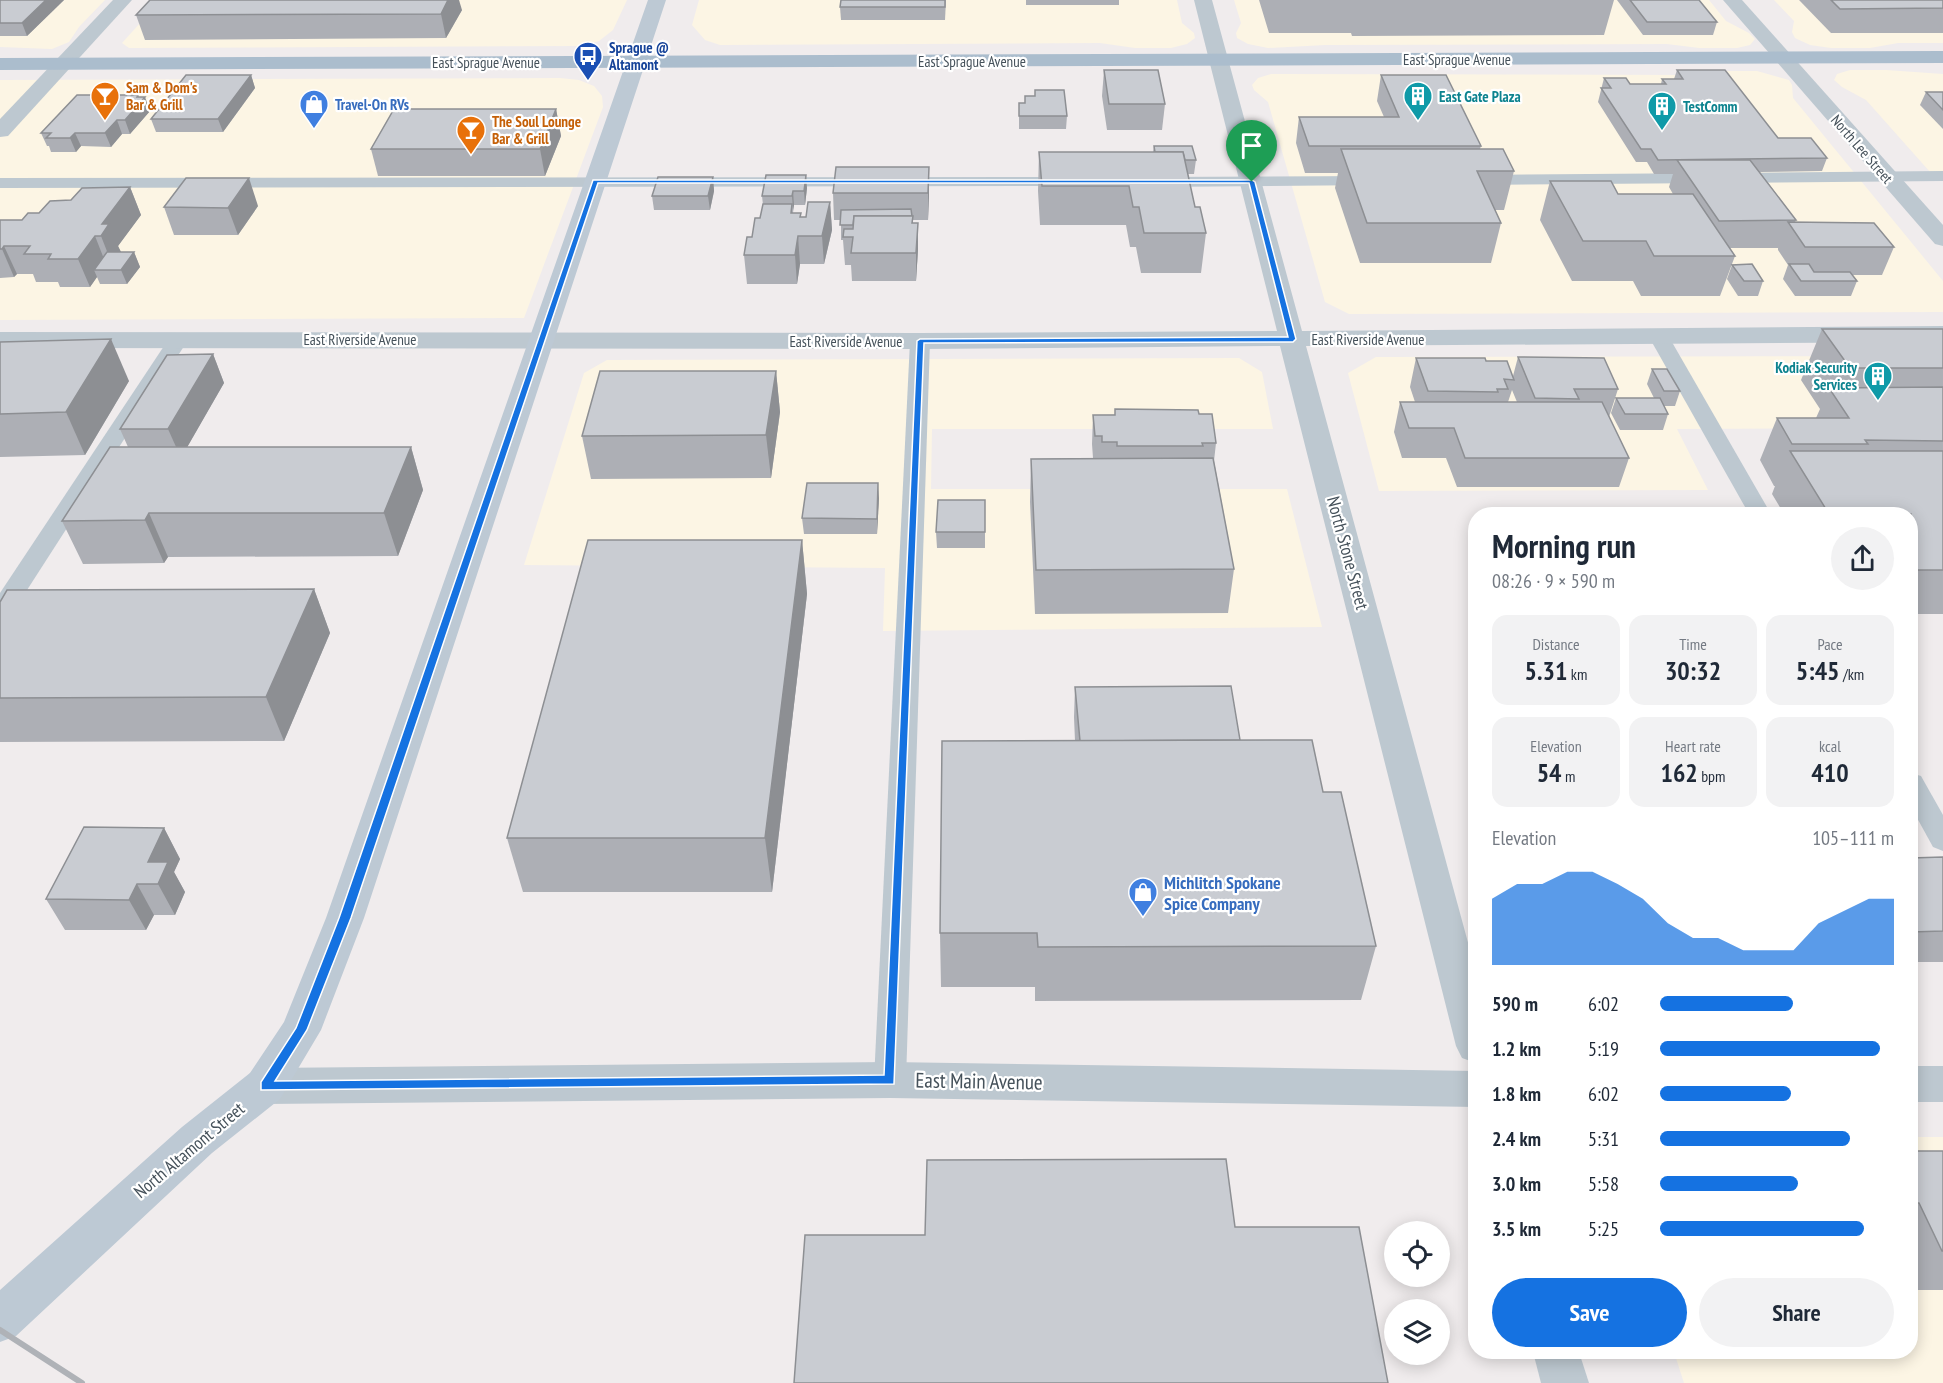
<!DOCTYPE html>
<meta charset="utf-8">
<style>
:root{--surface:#fff;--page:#f2f2f3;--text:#1f2937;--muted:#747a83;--accent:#1572e1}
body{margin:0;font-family:"PT Sans Narrow",sans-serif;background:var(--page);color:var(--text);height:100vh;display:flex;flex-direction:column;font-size:22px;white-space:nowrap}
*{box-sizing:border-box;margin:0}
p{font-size:20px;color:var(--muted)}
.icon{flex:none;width:33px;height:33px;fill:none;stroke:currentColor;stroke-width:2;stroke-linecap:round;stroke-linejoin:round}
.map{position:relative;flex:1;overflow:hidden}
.sheet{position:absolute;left:1468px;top:507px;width:450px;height:852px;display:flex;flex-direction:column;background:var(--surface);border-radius:24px;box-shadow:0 3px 15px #0003}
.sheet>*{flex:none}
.fabs{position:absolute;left:1384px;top:1221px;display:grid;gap:12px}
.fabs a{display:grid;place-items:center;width:66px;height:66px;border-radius:50%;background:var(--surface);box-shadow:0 3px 15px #0003;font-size:30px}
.pin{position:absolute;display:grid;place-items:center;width:51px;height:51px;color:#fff;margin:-62px -26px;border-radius:50% 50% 50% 0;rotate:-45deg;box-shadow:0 0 6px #0007}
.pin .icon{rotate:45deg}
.round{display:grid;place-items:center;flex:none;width:63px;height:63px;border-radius:32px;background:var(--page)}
.summary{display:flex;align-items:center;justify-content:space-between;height:102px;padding:0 24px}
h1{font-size:33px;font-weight:700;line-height:45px}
.metrics{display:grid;grid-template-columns:repeat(3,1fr);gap:9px;height:102px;padding:6px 24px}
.metrics div{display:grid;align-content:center;border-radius:15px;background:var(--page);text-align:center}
.metrics b{font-size:26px;font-weight:700}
.metrics small{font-size:16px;font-weight:400}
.metrics p{font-size:16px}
.chart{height:168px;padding:12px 24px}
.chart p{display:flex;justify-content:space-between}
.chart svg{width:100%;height:108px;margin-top:6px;fill:var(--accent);opacity:.7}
.primary-button{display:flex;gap:12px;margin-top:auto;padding:12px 24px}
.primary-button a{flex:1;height:69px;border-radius:36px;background:var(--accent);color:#fff;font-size:24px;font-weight:700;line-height:69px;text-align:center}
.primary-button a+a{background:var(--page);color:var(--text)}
ul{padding:0 24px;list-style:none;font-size:20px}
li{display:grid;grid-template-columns:96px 72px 1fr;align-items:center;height:45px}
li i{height:15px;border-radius:8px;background:var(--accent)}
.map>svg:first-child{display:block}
</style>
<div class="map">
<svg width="1943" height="1383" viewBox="0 0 1943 1383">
<rect width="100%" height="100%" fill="#f0eced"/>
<g fill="#fcf5e4">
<polygon points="0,0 105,0 79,27 69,42 52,49 0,47"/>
<polygon points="161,0 627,0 613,30 599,41 581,46 129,48 122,43"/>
<polygon points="699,0 1177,0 1182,23 1194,33 1195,38 1187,44 1171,48 1135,48 1100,43 720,45 705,40 692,25"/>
<polygon points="1234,0 1709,0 1726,21 1749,33 1755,39 1750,45 1737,48 1699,48 1667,44 1325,45 1268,48 1248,44 1237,38 1236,33 1241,23"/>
<polygon points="1774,0 1943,0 1943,43 1898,43 1870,48 1831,48 1810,45 1795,38 1792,32 1794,21"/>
<polygon points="1850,70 1886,70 1943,74 1943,172 1930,172 1866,100 1842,87 1834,80 1837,74"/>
<polygon points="1715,71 1757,71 1789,80 1792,85 1793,98 1943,281 1943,312 1349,314 1325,302 1268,102 1254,90 1252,85 1258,78 1271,74 1690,75"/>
<polygon points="560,78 579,80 594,86 602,96 603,107 524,318 0,320 0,80"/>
<polygon points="1943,356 1943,428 1677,429 1708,490 1379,491 1348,373 1376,357"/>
<polygon points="1239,358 1262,372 1273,429 932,429 931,489 1287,489 1322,627 883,631 885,568 524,565 584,373 607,360"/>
<polygon points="1911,1137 1943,1137 1943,1383 1684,1383 1674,1352 1911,1352"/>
</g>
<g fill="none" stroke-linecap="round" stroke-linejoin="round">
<g fill="#bdc8d0" fill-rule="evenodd">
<polygon points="1943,171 1943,181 1476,185 1470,184 1467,180 1470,176 1476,175"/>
<polygon points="1371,176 1377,177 1380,181 1377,185 1155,187 1149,186 1146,182 1149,178 1155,177"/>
<polygon points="1074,177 1080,178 1083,182 1080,186 0,188 0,178"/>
<polygon points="1659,331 1666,333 1669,337 1771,514 1749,514 1649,337 1652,333"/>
<polygon points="178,334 185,336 188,340 9,618 0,620 0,593 168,340 171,336"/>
<polygon points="920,335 927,337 930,341 906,1080 901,1090 890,1094 879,1090 874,1080 910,341 913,337"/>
<polygon points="1911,773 1921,776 1943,815 1943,851 1933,847 1911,807"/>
</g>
<g fill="#bdc8d0" fill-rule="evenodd">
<polygon points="113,0 132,0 8,136 0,137 0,119"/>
<polygon points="1194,0 1212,0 1302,331 1943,326 1943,342 1306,346 1476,972 1476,1063 1462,1058 1456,1046 1280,346 920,349 0,348 0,332 920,333 1277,331"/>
<polygon points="1723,0 1742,0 1943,225 1943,246 1935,244"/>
<polygon points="890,1062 1476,1071 1476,1107 890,1098 265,1104 250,1099 244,1086 250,1073 265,1068"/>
<rect x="1911" y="1066" width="32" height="36"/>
<polygon points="1533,1352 1579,1352 1589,1383 1541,1383"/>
</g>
<polygon fill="#bdc9d4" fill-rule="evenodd" points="648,0 666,0 364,918 321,1030 280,1099 212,1153 16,1336 0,1342 0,1290 182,1127 250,1073 284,1022 326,918"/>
<polygon fill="#abbdcd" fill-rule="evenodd" points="1943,51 1943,63 0,70 0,58"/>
<polyline stroke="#afb2b7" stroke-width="6" points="0,1330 82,1383"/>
</g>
<g fill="#adafb5" fill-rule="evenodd">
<polygon points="0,0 64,0 27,36 0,36"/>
<polygon points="946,0 945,20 841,20 840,7"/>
<rect x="1026" y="0" width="93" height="5"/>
<polygon points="1259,0 1614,0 1604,35 1352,36 1351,33 1269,33"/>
<polygon points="1617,0 1699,0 1717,22 1713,35 1643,35"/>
<polygon points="1799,0 1943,0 1943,33 1831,33"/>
<polygon points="462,10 446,38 145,40 136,15"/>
<polygon points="1104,70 1165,104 1162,130 1107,130 1102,96"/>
<polygon points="1677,70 1778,138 1827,158 1822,171 1760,172 1796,220 1795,222 1894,247 1882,275 1852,275 1857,281 1851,296 1795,296 1783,279 1788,265 1778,250 1778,248 1730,248 1735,256 1720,296 1641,296 1633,281 1572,281 1540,220 1550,181 1618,194 1673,194 1669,187 1673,174 1654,174 1647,162 1636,162 1598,102 1604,78 1630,84 1661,84 1662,79 1674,79"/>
<polygon points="251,75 255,88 223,132 156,132 151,119"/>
<polygon points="1381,75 1481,146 1480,149 1514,171 1504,210 1495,210 1501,223 1491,263 1360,263 1335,188 1338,173 1305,173 1296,143 1299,117 1384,117 1377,101"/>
<polygon points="1035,90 1067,116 1066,129 1019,129 1019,103 1025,103 1025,96 1035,96"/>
<polygon points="1926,92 1943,92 1943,129 1920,105"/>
<polygon points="139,97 150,111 130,134 122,134 111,147 81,146 76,152 51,152 49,146 47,146 41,133"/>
<polygon points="556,109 561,136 545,176 378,176 371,149"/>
<polygon points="1154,146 1196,160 1194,174 1188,174 1195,207 1206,233 1201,273 1141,273 1136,247 1130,247 1126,225 1040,225 1038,191 1039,152 1153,152"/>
<polygon points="929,167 929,194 928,220 913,220 913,223 918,223 918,250 916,281 852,281 851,265 845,265 843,240 841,240 841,220 834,220 833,193"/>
<polygon points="713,177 714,191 710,210 654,210 652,196"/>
<polygon points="130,187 141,215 118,246 121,252 134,252 140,267 127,284 100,284 97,277 90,287 60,287 58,282 36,282 33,274 17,274 14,277 0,278 0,220 22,220 71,200"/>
<polygon points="807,188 805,205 794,205 793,213 801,217 806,217 830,202 832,230 824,264 800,264 797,284 747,284 744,255 760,218 763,205 762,196"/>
<polygon points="258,206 238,235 174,235 164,207"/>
<polygon points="1732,265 1763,281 1758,296 1738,296 1727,279"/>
<polygon points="1822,329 1943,329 1943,614 1911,614 1911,514 1784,514 1772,494 1775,486 1774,486 1760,460 1777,418 1816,418 1820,409 1801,380"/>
<polygon points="0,342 129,381 85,455 0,457"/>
<polygon points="213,354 224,383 187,447 411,447 423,490 398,556 168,557 164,563 83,564 62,521 128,447 120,429"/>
<path d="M1518 357 1618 389 1609 417 1629 458 1619 487H1457L1446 458H1402L1394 432 1400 402H1415L1410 387 1416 358 1486 361 1513 376ZM1512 390 1517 402H1508Z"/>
<polygon points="1652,369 1680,391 1675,406 1664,406 1668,414 1663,430 1620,430 1611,413 1616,398 1654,398 1647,384"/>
<polygon points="776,371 780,412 771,478 591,479 582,436"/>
<polygon points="1199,414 1216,443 1214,461 1234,569 1228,613 1035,614 1030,502 1031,459 1093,458 1092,444 1093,415"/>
<polygon points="879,498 877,534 804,534 802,518"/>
<polygon points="985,500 985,548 937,548 936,532"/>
<polygon points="802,540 807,594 772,892 523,892 507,838"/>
<polygon points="314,589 330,633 284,741 0,742 0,602"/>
<polygon points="1075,687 1240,740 1323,792 1376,946 1361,1000 1035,1001 1035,987 941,987 940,933 1075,741 1074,717"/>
<polygon points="164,828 180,859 174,872 185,892 175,915 154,915 146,930 65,930 46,899"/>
<polygon points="1943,857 1943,962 1911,962 1911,858"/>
<rect x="1911" y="1151" width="32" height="139"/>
</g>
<g fill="#8d8f93">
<polygon points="46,0 64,0 27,36 22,23"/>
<polygon points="448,0 459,0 462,10 446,38 441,14"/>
<polygon points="251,75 255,88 223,132 218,119"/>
<polygon points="138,95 141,102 145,97 150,111 130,134 125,120"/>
<polygon points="556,109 561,136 545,176 540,149"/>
<polygon points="117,120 122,134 111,147 105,133"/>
<polygon points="75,133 81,146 76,152 70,138"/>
<polygon points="929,167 929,194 928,220 928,193"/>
<polygon points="806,175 807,188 805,205 804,191"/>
<polygon points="713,177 714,191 710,210 708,196"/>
<polygon points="249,178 258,206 238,235 228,208"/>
<polygon points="130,187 141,215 118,246 121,252 112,264 101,236 102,224"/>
<polygon points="793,191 794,205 793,210 792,196"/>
<polygon points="830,202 832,230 824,264 822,236"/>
<polygon points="918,223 918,250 916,281 916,253"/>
<polygon points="95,236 106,264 94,270 97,277 90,287 78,259"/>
<polygon points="798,236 800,264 797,284 795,255"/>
<polygon points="4,246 17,274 14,277 2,249"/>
<polygon points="134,252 140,267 127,284 121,270"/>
<polygon points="111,339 129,381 85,455 66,412"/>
<polygon points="213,354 224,383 181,458 168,429"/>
<polygon points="776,371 780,412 771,478 766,435"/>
<polygon points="411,447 423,490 398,556 384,513"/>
<polygon points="878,483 879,498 877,534 877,519"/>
<polygon points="149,513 168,557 164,563 145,520"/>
<polygon points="802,540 807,594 772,892 765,838"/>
<polygon points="314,589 330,633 284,741 266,697"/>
<polygon points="164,828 180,859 174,872 185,892 175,915 158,884 148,862"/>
<polygon points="137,884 154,915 146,930 129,900"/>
</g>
<g fill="#c9ccd2" stroke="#8d8f93" stroke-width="1.5">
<polygon points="0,0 46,0 22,23 0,23"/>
<polygon points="150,0 448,0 441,14 136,15"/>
<polygon points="841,0 945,0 945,7 840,7"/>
<polygon points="1630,0 1699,0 1717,22 1647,22"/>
<polygon points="1831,0 1943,0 1943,8 1840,9"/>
<polygon points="1104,70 1158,70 1165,104 1109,104"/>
<polygon points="1677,70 1725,70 1778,138 1811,138 1827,158 1658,160 1651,149 1641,149 1601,88 1611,88 1604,78 1626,78 1630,84 1666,84 1662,79 1683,79"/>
<polygon points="186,75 251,75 218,119 151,119"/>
<polygon points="1381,75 1446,75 1481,146 1309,146 1299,117 1399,117"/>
<polygon points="1035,90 1064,90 1067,116 1019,116 1019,103 1025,103 1025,96 1035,96"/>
<polygon points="1926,92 1943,92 1943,110"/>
<polygon points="77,95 138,95 137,97 145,97 125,120 117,120 105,133 75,133 70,138 46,138 51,133 41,133"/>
<polygon points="394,109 556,109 540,149 371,149"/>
<polygon points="1154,146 1192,146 1196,160 1185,160 1183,152 1155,152"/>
<polygon points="1341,149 1503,149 1514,171 1477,171 1501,223 1367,223"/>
<polygon points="1039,152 1183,152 1195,207 1200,207 1206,233 1144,233 1139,207 1133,207 1129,186 1042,186"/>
<polygon points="1677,160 1750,160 1796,220 1719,221"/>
<polygon points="836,167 929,167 928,193 833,193"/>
<polygon points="766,175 806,175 804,191 793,191 792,196 762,196"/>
<polygon points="658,177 713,177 708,196 652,196"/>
<polygon points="186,178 249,178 228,208 164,207"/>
<polygon points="1550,181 1611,181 1618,194 1693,194 1735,256 1654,256 1646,241 1583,241"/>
<polygon points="130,187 102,224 109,224 101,236 95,236 78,259 48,259 51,254 24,254 30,246 4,246 2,249 0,249 0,220 22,220 28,213 39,213 50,201 71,200 82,188"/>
<polygon points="808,202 830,202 822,236 798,236 795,255 744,255 747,237 752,237 755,218 760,218 763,204 792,204 791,213 801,213 800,217 806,217"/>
<polygon points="911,209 912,216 854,216 853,225 840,225 841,210"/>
<polygon points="854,216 913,216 912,223 918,223 916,253 851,253 853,237 843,237 844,229 853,229"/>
<polygon points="1788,222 1874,223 1894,247 1805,247"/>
<polygon points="107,252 134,252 121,270 94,270"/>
<polygon points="1752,264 1763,281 1744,281 1732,265"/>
<polygon points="1789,264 1809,264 1814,272 1850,272 1857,281 1801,281"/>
<polygon points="1822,329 1943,329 1943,368 1850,368"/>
<polygon points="111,339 66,412 0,414 0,342"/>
<polygon points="213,354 168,429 120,429 167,355"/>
<polygon points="1518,357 1604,358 1618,389 1574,389 1579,399 1535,398"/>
<polygon points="1416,358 1485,358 1486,361 1507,361 1514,380 1504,379 1508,389 1497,389 1498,392 1428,391"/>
<polygon points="1652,369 1667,369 1680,391 1664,391"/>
<polygon points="600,371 776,371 766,435 582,436"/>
<polygon points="1943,387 1943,441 1865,440 1868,444 1792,444 1777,418 1849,418 1829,388"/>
<polygon points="1616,398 1660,398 1668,414 1625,414"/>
<polygon points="1400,402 1602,402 1629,458 1465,458 1454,428 1409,428"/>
<polygon points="1115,409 1198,410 1199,414 1212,414 1216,443 1202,443 1203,446 1117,446 1117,442 1102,442 1102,436 1095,436 1093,415 1115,415"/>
<polygon points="110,447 411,447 384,513 149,513 145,520 62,521"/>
<polygon points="1790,451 1943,451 1943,570 1911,570 1911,514 1829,514"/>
<polygon points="1213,458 1234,569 1036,570 1031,459"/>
<polygon points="807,483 878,483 877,519 802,518"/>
<polygon points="938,500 985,500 985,532 936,532"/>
<polygon points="588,540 802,540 765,838 507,838"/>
<polygon points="314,589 266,697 0,698 0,602 7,590"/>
<polygon points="1231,686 1240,740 1080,741 1075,687"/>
<polygon points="1312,740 1323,792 1341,792 1376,946 1038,947 1037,933 940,933 942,741"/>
<polygon points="84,827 164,828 148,862 168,862 158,884 137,884 129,900 46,899"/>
<polygon points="1943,857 1943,931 1911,932 1911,858"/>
<polygon points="1911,1151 1943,1151 1943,1251 1942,1251 1919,1203 1911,1203"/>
<polygon points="1226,1159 1235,1227 1359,1227 1388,1383 794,1383 805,1235 925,1235 927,1160"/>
</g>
<path fill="#1572e1" stroke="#fff" stroke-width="1.5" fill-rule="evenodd" d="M593 180H1252L1255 182 1296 339 1293 342 924 343 894 1084 261 1090V1082L296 1028 339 918ZM598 183H1249L1288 337 920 339 917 341 884 1075 275 1081 307 1030 351 918Z"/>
<defs>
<g id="bus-pin" transform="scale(1.5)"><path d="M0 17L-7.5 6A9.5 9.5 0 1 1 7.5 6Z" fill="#1a4fb4" stroke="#fff"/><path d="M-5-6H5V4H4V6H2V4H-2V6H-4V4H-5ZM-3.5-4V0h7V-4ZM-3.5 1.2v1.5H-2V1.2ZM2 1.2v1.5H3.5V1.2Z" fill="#fff"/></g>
<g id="bar-pin" transform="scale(1.5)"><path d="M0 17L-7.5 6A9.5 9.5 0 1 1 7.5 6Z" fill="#e8710a" stroke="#fff"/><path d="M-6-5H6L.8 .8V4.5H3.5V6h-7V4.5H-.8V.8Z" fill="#fff"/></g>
<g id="building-pin" transform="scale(1.5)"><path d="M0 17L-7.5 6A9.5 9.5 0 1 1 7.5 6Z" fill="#0f9aa8" stroke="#fff"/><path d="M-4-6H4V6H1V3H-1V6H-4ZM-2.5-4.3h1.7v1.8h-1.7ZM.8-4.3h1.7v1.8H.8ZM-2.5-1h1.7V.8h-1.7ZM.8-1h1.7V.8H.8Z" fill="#fff"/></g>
<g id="shop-pin" transform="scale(1.5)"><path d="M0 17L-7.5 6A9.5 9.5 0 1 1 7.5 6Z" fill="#3f7fe0" stroke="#fff"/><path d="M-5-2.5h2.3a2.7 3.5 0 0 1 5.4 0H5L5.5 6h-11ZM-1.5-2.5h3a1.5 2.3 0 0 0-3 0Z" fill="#fff"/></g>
</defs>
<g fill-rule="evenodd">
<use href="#bus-pin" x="588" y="56"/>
<use href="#bar-pin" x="105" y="96"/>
<use href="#building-pin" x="1418" y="96"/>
<use href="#shop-pin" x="314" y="104"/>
<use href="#building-pin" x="1662" y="106"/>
<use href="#bar-pin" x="471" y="130"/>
<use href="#building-pin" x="1878" y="376"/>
<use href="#shop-pin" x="1143" y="892"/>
</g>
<g text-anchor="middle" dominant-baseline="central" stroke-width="4.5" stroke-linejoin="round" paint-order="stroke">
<g font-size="15" font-weight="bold" fill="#164399" stroke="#fff" text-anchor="start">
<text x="609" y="47">Sprague @<tspan x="609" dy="17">Altamont</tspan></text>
</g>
<g font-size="15" fill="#45515a" stroke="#fff">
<text x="1457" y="59">East Sprague Avenue</text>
<text x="972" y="61">East Sprague Avenue</text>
<text x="486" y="62">East Sprague Avenue</text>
<text transform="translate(1862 149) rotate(49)">North Lee Street</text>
<text x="360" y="339">East Riverside Avenue</text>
<text x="1368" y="339">East Riverside Avenue</text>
<text x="846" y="341">East Riverside Avenue</text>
</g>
<g font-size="15" font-weight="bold" fill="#c56008" stroke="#fff" text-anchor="start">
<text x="126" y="87">Sam &amp; Dom's<tspan x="126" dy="17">Bar &amp; Grill</tspan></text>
<text x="492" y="121">The Soul Lounge<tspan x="492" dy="17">Bar &amp; Grill</tspan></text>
</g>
<g font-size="15" font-weight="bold" fill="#0d838f" stroke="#fff" text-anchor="start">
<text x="1439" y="96">East Gate Plaza</text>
<text x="1683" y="106">TestComm</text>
<text x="1857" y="367" text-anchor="end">Kodiak Security<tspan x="1857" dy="17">Services</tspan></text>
</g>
<g font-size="15" font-weight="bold" fill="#366cbe" stroke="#fff" text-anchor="start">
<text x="335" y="104">Travel-On RVs</text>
</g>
<g font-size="18" fill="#45515a" stroke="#fff">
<text transform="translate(1348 553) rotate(75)">North Stone Street</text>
<text transform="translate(189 1150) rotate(-40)">North Altamont Street</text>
</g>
<g font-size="18" font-weight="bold" fill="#366cbe" stroke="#fff" text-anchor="start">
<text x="1164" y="882">Michlitch Spokane<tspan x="1164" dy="21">Spice Company</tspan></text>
</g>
<g font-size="21" fill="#45515a" stroke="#fff">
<text transform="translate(979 1081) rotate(1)">East Main Avenue</text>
</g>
</g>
</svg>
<div class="fabs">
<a><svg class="icon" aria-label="locate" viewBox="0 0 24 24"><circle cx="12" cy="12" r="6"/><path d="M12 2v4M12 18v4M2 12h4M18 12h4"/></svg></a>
<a><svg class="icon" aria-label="layers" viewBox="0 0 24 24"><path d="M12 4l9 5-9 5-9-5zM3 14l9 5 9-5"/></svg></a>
</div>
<div class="pin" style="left:1252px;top:182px;background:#1e9e55"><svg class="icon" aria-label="arrive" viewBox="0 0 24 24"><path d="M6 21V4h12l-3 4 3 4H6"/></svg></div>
<section class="sheet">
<div class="summary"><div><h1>Morning run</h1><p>08:26 · 9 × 590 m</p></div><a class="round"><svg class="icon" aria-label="share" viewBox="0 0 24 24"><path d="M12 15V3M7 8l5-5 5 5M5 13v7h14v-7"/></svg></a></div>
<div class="metrics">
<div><p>Distance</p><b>5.31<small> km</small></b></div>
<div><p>Time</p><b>30:32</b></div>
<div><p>Pace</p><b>5:45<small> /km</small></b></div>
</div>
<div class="metrics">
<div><p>Elevation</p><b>54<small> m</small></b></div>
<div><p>Heart rate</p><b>162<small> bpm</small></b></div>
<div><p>kcal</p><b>410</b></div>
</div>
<div class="chart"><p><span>Elevation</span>105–111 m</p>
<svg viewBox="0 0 160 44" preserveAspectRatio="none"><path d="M0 44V17L10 11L20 11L30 6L40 6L50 11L60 17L70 27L80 33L90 33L100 38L110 38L120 38L130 27L140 22L150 17L160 17V44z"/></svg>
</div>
<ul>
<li><b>590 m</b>6:02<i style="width:57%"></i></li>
<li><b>1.2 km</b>5:19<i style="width:94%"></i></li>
<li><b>1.8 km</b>6:02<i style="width:56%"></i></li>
<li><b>2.4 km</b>5:31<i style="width:81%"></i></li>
<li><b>3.0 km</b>5:58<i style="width:59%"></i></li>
<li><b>3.5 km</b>5:25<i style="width:87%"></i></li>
</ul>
<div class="primary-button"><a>Save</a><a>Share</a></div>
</section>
</div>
